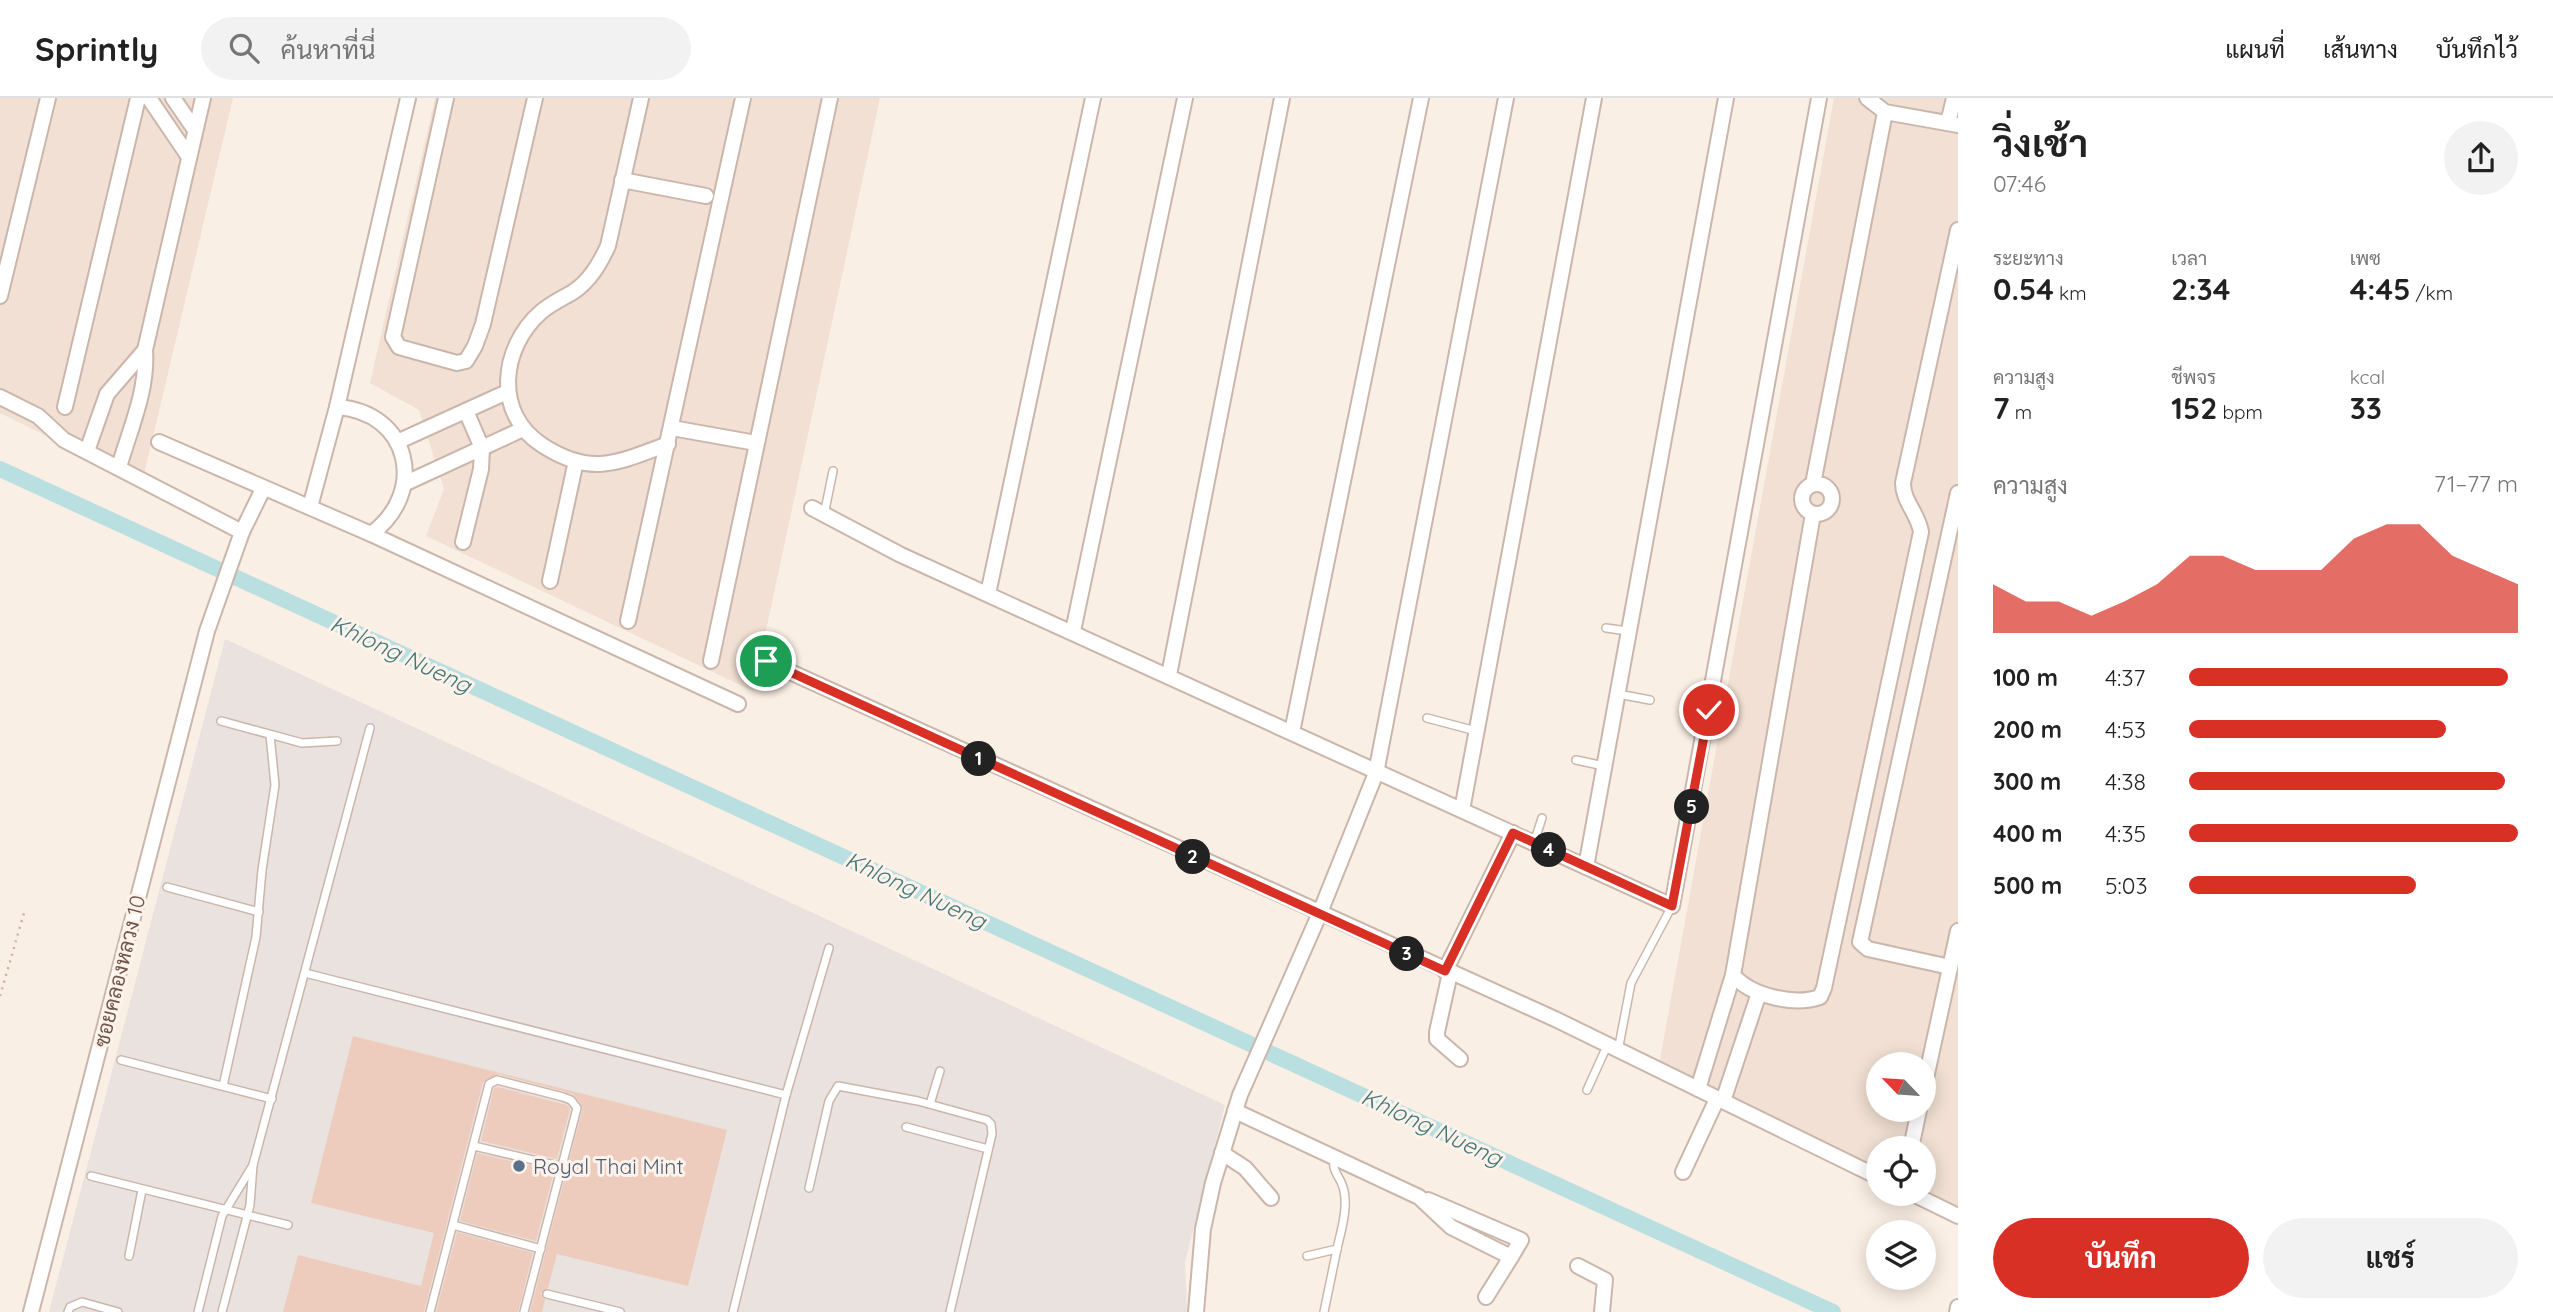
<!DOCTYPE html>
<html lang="th">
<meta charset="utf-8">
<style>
:root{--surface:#fff;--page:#f2f2f2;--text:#222;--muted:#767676;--line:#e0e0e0;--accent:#d93025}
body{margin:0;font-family:Quicksand,Sarabun,sans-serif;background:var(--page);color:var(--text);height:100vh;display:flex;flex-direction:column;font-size:26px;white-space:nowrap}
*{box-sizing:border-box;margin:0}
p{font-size:23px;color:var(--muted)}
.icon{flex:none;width:38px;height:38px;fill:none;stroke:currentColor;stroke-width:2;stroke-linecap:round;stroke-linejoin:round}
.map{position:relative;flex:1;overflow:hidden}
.details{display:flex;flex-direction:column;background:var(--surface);width:595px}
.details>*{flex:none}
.needle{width:46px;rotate:295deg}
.fabs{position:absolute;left:1866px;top:954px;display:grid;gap:14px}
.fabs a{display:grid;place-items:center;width:70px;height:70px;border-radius:50%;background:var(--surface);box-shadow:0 4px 18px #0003;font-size:35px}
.pin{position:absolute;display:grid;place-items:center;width:60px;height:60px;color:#fff;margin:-30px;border:4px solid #fff;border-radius:50%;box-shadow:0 2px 7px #0007}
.km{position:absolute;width:35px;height:35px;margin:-18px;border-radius:50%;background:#222;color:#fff;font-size:19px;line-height:35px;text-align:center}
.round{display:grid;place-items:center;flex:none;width:74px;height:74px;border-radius:37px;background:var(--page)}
.headline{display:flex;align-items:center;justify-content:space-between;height:119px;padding:0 35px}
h1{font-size:38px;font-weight:700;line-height:52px}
.stats{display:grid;grid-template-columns:repeat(3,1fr);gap:10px;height:119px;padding:7px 35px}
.stats div{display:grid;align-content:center}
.stats b{font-size:30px;font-weight:700}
.stats small{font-size:19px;font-weight:400}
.stats p{font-size:19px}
.chart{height:196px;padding:14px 35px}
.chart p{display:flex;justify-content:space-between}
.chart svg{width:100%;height:126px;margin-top:7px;fill:var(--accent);opacity:.7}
.action{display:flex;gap:14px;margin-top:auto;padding:14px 35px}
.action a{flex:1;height:80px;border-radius:42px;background:var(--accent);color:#fff;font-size:28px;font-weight:700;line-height:80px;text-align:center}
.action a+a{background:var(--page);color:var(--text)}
ul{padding:0 35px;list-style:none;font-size:23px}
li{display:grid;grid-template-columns:112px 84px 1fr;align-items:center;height:52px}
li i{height:18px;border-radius:9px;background:var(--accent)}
header{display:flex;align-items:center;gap:42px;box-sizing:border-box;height:98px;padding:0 35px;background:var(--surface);border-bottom:2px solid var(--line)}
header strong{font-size:33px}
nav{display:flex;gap:38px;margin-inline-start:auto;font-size:24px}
.search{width:490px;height:63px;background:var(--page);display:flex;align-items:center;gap:18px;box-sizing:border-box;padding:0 24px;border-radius:38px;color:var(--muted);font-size:26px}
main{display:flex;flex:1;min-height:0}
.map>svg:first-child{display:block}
</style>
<header>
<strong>Sprintly</strong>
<div class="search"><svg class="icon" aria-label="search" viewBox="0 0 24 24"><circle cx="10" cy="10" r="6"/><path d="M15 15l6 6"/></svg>ค้นหาที่นี่</div>
<nav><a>แผนที่</a><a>เส้นทาง</a><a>บันทึกไว้</a></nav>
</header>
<main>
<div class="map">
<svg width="1958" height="1214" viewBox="0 0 1958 1214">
<rect width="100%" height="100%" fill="#faefe4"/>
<g fill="#f1e0d3" fill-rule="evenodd">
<polygon points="0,0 233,0 142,385 0,315"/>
<polygon points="435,0 880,0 753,593 426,438 444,391 419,312 370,285"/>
<path d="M1834 0H1958V1109L1923 1092V1050H1878V1071L1659 967ZM1878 966H1923V1012H1878Z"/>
</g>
<polygon fill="#eae2de" points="225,541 1225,1007 1185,1164 1187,1214 49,1214"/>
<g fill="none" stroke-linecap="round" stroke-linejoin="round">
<polyline stroke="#badfe1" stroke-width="16" points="0,371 1833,1214"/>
</g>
<g fill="#edccbe">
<polygon points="353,938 727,1032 688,1188 557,1156 548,1190 541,1195 545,1202 542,1214 530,1214 583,1009 573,996 498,976 483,984 424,1214 283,1214 298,1157 421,1188 434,1135 311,1105"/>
<polygon points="498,989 567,1007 570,1011 557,1061 481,1043 494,990"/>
<polygon points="477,1055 554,1073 536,1143 460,1123"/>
<polygon points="457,1134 533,1155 518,1214 436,1214"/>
</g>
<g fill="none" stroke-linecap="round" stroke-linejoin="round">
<g stroke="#cab6ab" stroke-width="10">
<g id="lane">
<polyline points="824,417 833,373"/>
<polyline points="1606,530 1628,533"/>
<polyline points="1618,596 1650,602"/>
<polyline points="1427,620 1476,633"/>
<polyline points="221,623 302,645 337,643"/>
<polyline points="1576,662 1604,668"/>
<polyline points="1534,745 1542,720"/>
<polyline points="167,789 259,814"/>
<polyline points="305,875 786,997"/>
<polyline points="1618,953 1631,885 1672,808"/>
<polyline points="121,962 272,1001"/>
<polyline points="223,988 256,839 262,772 275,687 270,637"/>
<polyline points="1587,992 1607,948"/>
<polyline points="930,1006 940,973"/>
<polyline points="906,1029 988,1051"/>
<polyline points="474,1048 563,1069"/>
<polyline points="91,1078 288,1127"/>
<polyline points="809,1090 829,1003 838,988 918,1003 987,1022 991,1026 992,1036 950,1214"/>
<polyline points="453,1127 541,1151"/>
<polyline points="129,1158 142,1092"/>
<path d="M1307 1158 1337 1151C1341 1133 1349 1108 1343 1089 1338 1074 1332 1076 1334 1058"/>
<polyline points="547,1196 620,1214"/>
<polyline points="68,1214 70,1209 82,1204 118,1214"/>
<polyline points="198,1214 222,1118 253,1067"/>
<polyline points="222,1214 250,1107 253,1067 370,630"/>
<polyline points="430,1214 489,986 497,982 563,999 571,1002 577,1010 524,1214"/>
<polyline points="733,1214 786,997 829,850"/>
<polyline points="1324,1214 1337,1151"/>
</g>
</g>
<g stroke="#cab6ab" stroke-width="18">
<g id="street">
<polyline points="149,0 189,59"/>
<polyline points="173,0 195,32"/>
<polyline points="446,0 393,239 399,249 457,265 466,263 475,248 483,226 535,0"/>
<path d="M641 0 608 148C600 165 590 183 573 194 563 200 550 206 541 214 501 249 493 315 542 347 591 379 617 365 668 346"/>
<polyline points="1867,0 1885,14 1958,27"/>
<polyline points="1948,25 1954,0"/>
<polyline points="622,82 706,98"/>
<polyline points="0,198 48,0"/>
<polyline points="0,299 38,318 64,342 242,434"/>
<polyline points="65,309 138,0"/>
<path d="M337 309C410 314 428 394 371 436"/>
<polyline points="672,330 756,345"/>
<polyline points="159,344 371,436 738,606"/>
<polyline points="397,344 507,294"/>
<polyline points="87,353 107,296 145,252"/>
<path d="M119 369C130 331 148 292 145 252L203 0"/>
<polyline points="406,385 523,331"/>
<circle cx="1817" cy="401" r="15"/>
<polyline points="1813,386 1885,14"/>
<polyline points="310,409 337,309 408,0"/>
<polyline points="812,410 901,457 1672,808 1819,0"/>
<path d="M1813 416 1733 877C1751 898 1794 908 1820 899L1824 890 1921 434C1918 415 1903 404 1903 385L1958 132"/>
<polyline points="463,444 481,371 482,350 466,313"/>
<polyline points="550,483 576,363"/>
<polyline points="988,496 1093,0"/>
<polyline points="628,523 743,0"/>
<polyline points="1073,533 1185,0"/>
<polyline points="711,563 830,0"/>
<polyline points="766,563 1555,921 1878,1079"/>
<polyline points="1169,577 1282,0"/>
<polyline points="1292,634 1421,0"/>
<polyline points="1462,712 1594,0"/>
<polyline points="1586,769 1726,0"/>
<polyline points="1950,869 1868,851 1860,844 1958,395"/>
<polyline points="1445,873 1513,735"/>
<polyline points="1450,875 1437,934 1437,941 1460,961"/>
<polyline points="1698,991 1733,877"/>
<polyline points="1923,994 1958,833"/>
<polyline points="1723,1003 1759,895"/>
<polyline points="1235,1013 1419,1099 1451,1129 1511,1159 1486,1199"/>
<polyline points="1911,1050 1919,1012"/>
<polyline points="1222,1055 1245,1070 1271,1100"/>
<polyline points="1683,1074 1717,1001"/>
<polyline points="1913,1096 1958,1118"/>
<polyline points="1428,1102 1521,1142 1511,1159"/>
<polyline points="1578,1168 1605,1182 1602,1214"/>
<polyline points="31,1214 207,533 242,434 263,391"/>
<polyline points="1196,1214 1203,1131 1213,1085 1240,997 1319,817 1376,675 1506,0"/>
<polyline points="1957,1214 1958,1209"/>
</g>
</g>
<polyline stroke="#d1afa2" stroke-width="2.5" stroke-dasharray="2 5" stroke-linecap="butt" points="0,898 24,815"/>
<use href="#lane" stroke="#fff" stroke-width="7"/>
<use href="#street" stroke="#fff" stroke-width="14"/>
</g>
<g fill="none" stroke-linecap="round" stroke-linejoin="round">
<g stroke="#fff" stroke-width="14">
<polyline id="route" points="766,563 1445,873 1513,735 1672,808 1709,612"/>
</g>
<use href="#route" stroke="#d93025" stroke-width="9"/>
</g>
<circle fill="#5c6f8a" stroke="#fdf3ea" stroke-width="2.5" cx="519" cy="1068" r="7"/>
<g text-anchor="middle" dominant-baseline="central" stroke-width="6" stroke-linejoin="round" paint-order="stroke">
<g font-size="21" fill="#70554c" stroke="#fdf3ea">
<text transform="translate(119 873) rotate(-76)">ซอยคลองหลวง 10</text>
</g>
<g font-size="21" fill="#4e5e75" stroke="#fdf3ea" text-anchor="start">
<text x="533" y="1068">Royal Thai Mint</text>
</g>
<g font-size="23" font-style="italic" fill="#45777b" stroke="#fdf3ea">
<text transform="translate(401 556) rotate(25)">Khlong Nueng</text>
<text transform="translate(916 792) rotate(25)">Khlong Nueng</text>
<text transform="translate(1432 1029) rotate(25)">Khlong Nueng</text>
</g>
</g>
</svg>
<div class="fabs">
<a><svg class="needle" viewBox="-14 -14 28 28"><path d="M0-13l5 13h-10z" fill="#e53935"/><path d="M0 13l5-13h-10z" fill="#767676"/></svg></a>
<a><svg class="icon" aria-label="locate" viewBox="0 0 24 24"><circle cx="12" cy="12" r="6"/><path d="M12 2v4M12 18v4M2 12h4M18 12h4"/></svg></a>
<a><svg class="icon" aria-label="layers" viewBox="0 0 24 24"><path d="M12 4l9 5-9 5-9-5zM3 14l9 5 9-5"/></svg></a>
</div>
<div class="pin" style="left:766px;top:563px;background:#1e9e55"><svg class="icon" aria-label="arrive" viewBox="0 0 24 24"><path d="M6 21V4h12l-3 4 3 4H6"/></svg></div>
<div class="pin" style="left:1709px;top:612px;background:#d93025"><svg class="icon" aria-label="check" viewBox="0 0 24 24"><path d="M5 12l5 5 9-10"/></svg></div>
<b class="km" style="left:979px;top:661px">1</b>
<b class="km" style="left:1193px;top:759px">2</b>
<b class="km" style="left:1407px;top:856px">3</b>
<b class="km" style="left:1549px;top:752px">4</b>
<b class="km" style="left:1692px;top:709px">5</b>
</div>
<section class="details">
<div class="headline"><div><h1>วิ่งเช้า</h1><p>07:46</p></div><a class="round"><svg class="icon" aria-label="share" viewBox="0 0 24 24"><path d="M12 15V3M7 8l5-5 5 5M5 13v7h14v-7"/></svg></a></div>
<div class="stats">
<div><p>ระยะทาง</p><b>0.54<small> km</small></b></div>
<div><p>เวลา</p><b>2:34</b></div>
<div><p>เพซ</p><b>4:45<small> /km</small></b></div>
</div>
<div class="stats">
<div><p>ความสูง</p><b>7<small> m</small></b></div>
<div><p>ชีพจร</p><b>152<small> bpm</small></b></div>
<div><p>kcal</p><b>33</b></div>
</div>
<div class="chart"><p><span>ความสูง</span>71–77 m</p>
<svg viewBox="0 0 160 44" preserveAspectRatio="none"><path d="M0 44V27L10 33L20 33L30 38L40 33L50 27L60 17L70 17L80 22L90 22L100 22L110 11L120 6L130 6L140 17L150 22L160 27V44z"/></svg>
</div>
<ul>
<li><b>100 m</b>4:37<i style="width:97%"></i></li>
<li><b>200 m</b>4:53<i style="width:78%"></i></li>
<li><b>300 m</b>4:38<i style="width:96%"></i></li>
<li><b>400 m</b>4:35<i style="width:100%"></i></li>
<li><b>500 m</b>5:03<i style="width:69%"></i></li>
</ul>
<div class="action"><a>บันทึก</a><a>แชร์</a></div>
</section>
</main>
